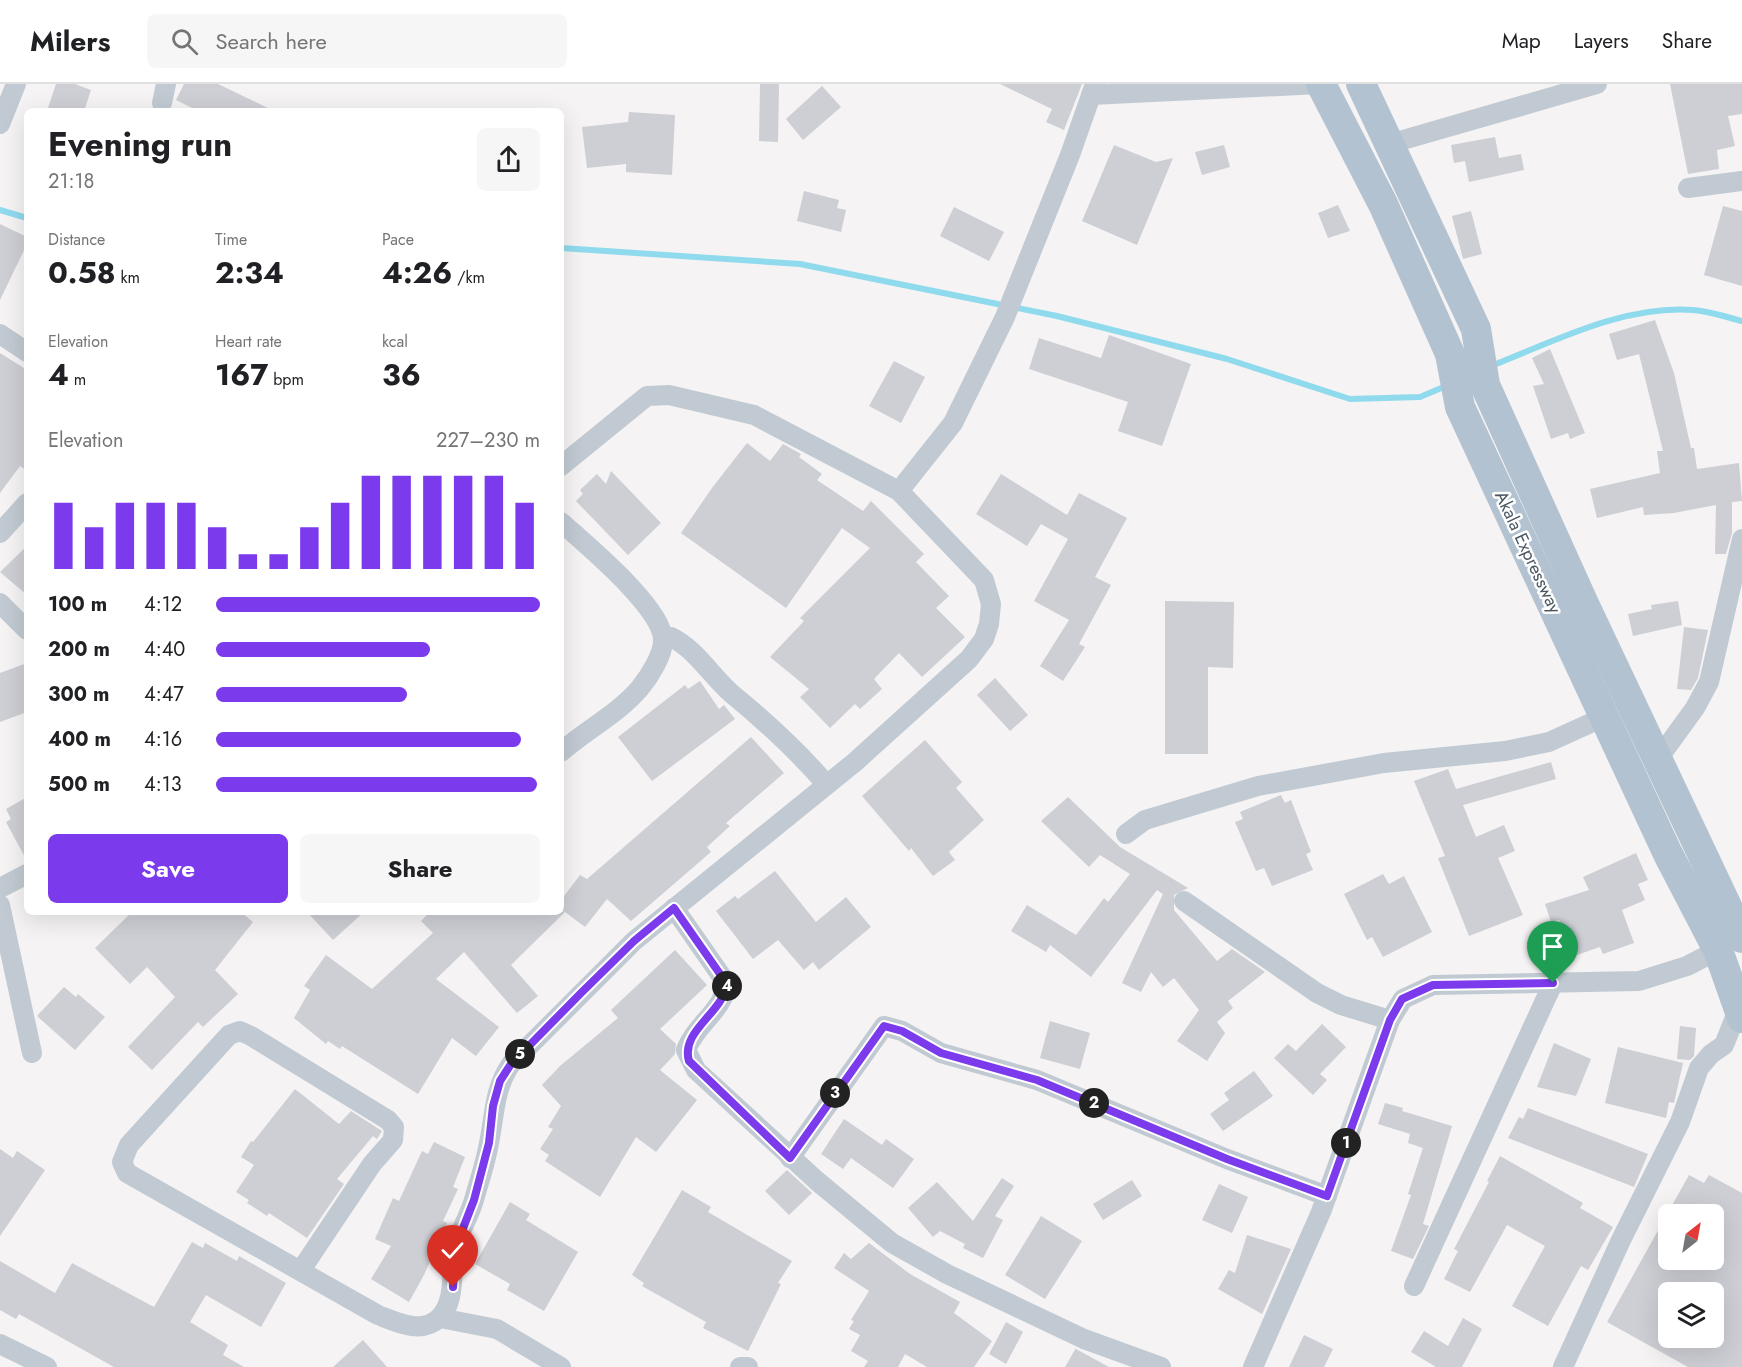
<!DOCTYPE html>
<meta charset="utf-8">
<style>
:root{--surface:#fff;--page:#f6f6f6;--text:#202124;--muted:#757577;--line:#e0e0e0;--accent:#7c3aed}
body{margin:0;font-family:Jost,sans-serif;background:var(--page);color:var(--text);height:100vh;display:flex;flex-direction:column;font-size:22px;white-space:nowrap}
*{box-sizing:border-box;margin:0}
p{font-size:20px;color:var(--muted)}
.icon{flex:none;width:33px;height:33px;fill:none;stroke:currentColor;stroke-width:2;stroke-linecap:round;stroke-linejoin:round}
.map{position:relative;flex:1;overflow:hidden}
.drawer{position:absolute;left:24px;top:24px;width:540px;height:807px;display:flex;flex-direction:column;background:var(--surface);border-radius:9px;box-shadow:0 6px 24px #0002}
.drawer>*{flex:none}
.needle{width:39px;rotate:31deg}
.buttons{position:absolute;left:1658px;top:1120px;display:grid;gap:12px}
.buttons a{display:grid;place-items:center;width:66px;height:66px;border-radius:9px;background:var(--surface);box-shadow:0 6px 24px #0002;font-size:30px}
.pin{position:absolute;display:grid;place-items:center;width:51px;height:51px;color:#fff;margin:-62px -26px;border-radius:50% 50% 50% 0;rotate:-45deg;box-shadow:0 0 6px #0007}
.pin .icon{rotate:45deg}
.km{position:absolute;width:30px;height:30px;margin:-15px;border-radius:50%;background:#222;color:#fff;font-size:16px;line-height:30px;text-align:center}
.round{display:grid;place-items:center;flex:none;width:63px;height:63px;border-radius:9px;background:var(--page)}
.summary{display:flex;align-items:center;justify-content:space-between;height:102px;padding:0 24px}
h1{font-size:33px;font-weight:700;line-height:45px}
.figures{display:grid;grid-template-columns:repeat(3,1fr);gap:9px;height:102px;padding:6px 24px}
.figures div{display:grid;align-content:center}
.figures b{font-size:30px;font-weight:700}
.figures small{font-size:16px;font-weight:400}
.figures p{font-size:16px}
.chart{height:168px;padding:12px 24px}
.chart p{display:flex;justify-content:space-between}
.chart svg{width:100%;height:108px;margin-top:6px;stroke:var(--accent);stroke-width:6}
.action{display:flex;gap:12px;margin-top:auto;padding:12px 24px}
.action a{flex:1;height:69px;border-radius:9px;background:var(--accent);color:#fff;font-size:24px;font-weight:700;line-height:69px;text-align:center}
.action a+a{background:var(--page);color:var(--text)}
ul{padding:0 24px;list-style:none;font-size:20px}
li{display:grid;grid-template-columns:96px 72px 1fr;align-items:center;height:45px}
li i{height:15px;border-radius:8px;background:var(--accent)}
header{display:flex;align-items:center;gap:36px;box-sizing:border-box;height:84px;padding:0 30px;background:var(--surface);border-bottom:2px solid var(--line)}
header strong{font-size:28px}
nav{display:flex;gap:33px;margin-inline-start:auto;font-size:21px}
.search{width:420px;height:54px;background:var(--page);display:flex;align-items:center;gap:15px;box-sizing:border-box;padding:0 21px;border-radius:9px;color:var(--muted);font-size:22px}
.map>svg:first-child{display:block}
</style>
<header>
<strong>Milers</strong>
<div class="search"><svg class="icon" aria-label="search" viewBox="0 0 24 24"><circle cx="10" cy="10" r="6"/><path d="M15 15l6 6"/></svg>Search here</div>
<nav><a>Map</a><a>Layers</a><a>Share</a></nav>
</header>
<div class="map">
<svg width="1742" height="1283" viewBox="0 0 1742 1283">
<rect width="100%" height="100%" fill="#f5f3f3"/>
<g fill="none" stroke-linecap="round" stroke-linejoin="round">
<g stroke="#90daee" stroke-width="6">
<polyline points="0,126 27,134"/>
<polyline points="561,164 800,180 1057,232 1227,275 1350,315 1420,313 1446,302"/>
<path d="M1491 282C1555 257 1623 221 1693 226 1709 227 1726 233 1742 237"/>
</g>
</g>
<g fill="#cdcfd5" fill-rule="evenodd">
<polygon points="56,0 75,0 91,6 84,27 47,27"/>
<polygon points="184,0 218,0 274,27 198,27 176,16"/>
<polygon points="760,0 779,0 778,58 759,57"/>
<polygon points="1000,0 1082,0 1064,46 1046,38 1052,25"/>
<polygon points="1670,0 1742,0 1742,30 1728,32 1735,62 1717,66 1719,85 1688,90"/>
<polygon points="822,2 841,23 803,56 786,35"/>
<polygon points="629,28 675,31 672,91 626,88 626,80 587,84 582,43 628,38"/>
<polygon points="1495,53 1499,74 1521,70 1524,86 1469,98 1465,77 1454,79 1451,61"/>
<polygon points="1114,61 1156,78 1173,74 1137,161 1082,137"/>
<polygon points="1224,61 1230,83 1202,91 1195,68"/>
<polygon points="804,107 839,116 837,124 846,126 841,148 797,137"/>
<polygon points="1338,121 1350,147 1328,154 1318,129"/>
<polygon points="1723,122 1742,127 1742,202 1704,191"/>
<polygon points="954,123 1004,148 989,177 940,152"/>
<polygon points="1471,127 1482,170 1463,175 1452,132"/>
<polygon points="0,140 27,153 27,160 0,216"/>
<polygon points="1655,236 1674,289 1691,364 1694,364 1697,385 1739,379 1742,417 1732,418 1732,449 1726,470 1715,470 1716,421 1674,429 1644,431 1643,423 1597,434 1590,405 1660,389 1657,367 1663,367 1639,270 1617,276 1609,250"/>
<polygon points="1109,251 1191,280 1162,362 1118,347 1128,318 1029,285 1039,254 1101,274"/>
<polygon points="1550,265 1585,349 1570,355 1568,349 1551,355 1533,302 1544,300 1532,274"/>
<polygon points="0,269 27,286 27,387 20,382 0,409"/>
<polygon points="894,277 925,293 901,339 869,322"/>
<polygon points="747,359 770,377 783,360 801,370 799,373 822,390 817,396 863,427 871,417 924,470 916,478 949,512 936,524 965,553 922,593 899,569 874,595 882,605 860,625 855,620 830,644 800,613 809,605 770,573 804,537 800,534 870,464 842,444 786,524 681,449 712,404"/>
<polygon points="611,387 661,439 628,471 576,417 583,410 580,406 597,390 606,400"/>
<polygon points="1001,390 1067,431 1079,409 1127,434 1095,493 1111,501 1079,560 1085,563 1063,597 1040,582 1069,536 1034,517 1068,455 1041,440 1027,462 976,430"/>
<polygon points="27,462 27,511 0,488"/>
<polygon points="1165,517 1234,518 1233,584 1208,583 1208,670 1165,670"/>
<polygon points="1678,517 1682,541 1633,552 1628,530 1652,525 1651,521"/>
<polygon points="1684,543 1708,546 1698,594 1691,606 1677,605"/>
<polygon points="27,579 27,628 0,638 0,589"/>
<polygon points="995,594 1028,631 1010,647 977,611"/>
<polygon points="700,597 719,625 724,621 735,635 652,697 618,653 685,601 688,605"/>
<polygon points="751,653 784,689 726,739 730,742 707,763 711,768 631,837 607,815 585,843 565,828 511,881 538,912 517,929 464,868 436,895 499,943 476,972 452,954 418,1010 342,962 340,965 328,957 326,960 294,934 310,906 304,902 326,871 372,905 433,849 421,837 430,828 564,828 561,825 561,816 580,791 587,795"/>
<polygon points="925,656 962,698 956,704 984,736 949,768 955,776 933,792 911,764 909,767 862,712"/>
<polygon points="1551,678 1556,695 1463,721 1476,753 1504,741 1515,767 1498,774 1523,831 1469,852 1438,774 1445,772 1414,697 1448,685 1456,705"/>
<polygon points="1281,711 1285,719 1291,716 1311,768 1306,770 1313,786 1272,802 1264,784 1256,787 1235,738 1243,735 1240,728"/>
<polygon points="27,713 27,777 6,738 11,735 6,725"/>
<polygon points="1068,713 1120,763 1188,804 1174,811 1174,826 1217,877 1232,865 1265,888 1228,917 1233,924 1217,938 1225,949 1207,977 1177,957 1199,926 1174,894 1163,903 1151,888 1141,908 1122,899 1163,810 1157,806 1091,893 1050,861 1046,868 1011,847 1027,821 1076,851 1104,814 1108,818 1130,790 1100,771 1089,783 1041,737"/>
<polygon points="1636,769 1648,796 1638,800 1645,816 1622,826 1634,859 1603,870 1600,863 1571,873 1559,836 1551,838 1545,820 1589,806 1583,793"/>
<polygon points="775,787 816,838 846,813 871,843 819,886 813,878 804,886 778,856 753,875 716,827 735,812 738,815"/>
<polygon points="1383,790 1389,800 1404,792 1432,848 1383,873 1372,853 1367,856 1344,810"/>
<polygon points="132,828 241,828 253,838 215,886 238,910 203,943 198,938 152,986 128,963 175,913 147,883 130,900 95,864"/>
<polygon points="307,828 364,828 333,856"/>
<polygon points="675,866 707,901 660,945 676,960 675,970 660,986 697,1016 656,1068 636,1053 600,1113 545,1077 549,1071 540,1065 553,1045 548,1043 561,1022 542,1001 560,982 618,934 611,926"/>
<polygon points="64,903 76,913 78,910 105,933 75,966 37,932"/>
<polygon points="1050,937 1090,949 1080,985 1040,974"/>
<polygon points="1322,940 1346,963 1320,990 1327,996 1313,1011 1274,974 1288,960 1296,967"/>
<polygon points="1680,942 1696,944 1694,972 1690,976 1677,975"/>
<polygon points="1554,959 1591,975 1576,1012 1537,1003"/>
<polygon points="1618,963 1683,979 1674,1019 1669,1018 1666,1034 1605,1019"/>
<polygon points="1254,987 1273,1012 1223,1047 1210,1030 1229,1016 1224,1009"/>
<polygon points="295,1005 339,1040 351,1027 382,1047 377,1055 373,1052 337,1095 344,1100 307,1154 269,1129 267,1132 247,1119 249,1116 236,1108 254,1081 241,1073 251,1057 253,1058"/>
<polygon points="1385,1019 1403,1024 1402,1027 1452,1042 1423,1140 1429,1142 1413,1175 1391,1167 1411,1111 1408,1110 1423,1064 1408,1059 1410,1050 1378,1040"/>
<polygon points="1528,1024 1648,1070 1634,1103 1508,1054 1519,1033 1523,1035"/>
<polygon points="844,1035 882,1061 886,1055 914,1075 893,1104 851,1074 843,1085 821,1070"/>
<polygon points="434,1058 465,1073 453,1103 458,1105 443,1137 447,1139 424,1191 409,1218 371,1195 391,1162 375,1155 393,1114 399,1117 422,1067 428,1070"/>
<polygon points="0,1065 13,1074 17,1067 45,1086 0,1152"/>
<polygon points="1500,1072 1583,1119 1580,1124 1613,1143 1588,1186 1581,1182 1548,1242 1512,1222 1545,1162 1507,1141 1470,1208 1444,1195 1458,1167 1454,1165 1489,1098 1487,1097"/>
<polygon points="787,1086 812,1109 789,1131 765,1107"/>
<path d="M1689 1091 1704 1099 1709 1091 1742 1109V1283H1688L1607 1238ZM1668 1131H1713V1176H1668ZM1668 1209H1713V1254H1668Z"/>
<polygon points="1002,1094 1014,1102 995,1132 1003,1136 983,1174 963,1164 965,1160 940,1147 933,1153 908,1124 937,1098 973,1137"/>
<polygon points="1132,1096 1142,1112 1103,1136 1093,1120"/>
<polygon points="1219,1100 1248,1113 1232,1149 1202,1136"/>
<polygon points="682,1106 711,1123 708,1128 792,1177 778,1199 781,1200 748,1267 703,1244 706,1238 642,1202 644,1199 632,1191"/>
<polygon points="510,1118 530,1130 526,1136 578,1168 544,1227 507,1206 510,1200 475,1180"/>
<polygon points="1041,1132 1082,1157 1045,1215 1005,1191"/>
<polygon points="1247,1151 1291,1165 1262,1230 1218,1205 1229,1186 1235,1189"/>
<polygon points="192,1158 203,1164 205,1159 237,1177 239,1172 286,1199 261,1243 206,1211 190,1238 228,1261 223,1271 244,1283 114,1283 19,1230 16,1235 0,1226 0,1177 55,1209 72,1179 154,1223"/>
<polygon points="869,1159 910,1190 960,1218 954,1229 992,1257 974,1283 927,1283 905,1270 898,1283 864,1283 868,1277 851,1267 860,1251 849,1245 854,1237 851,1236 869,1207 834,1184 844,1169 851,1175"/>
<polygon points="1463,1234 1482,1245 1462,1283 1436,1283 1411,1268 1424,1247 1448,1262"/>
<polygon points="1006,1238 1023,1248 1006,1280 989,1270"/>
<polygon points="1304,1251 1333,1265 1324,1283 1289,1283"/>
<polygon points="363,1256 387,1283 333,1283"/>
<polygon points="1076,1264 1076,1265 1109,1283 1065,1283"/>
</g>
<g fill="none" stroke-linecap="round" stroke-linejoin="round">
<g stroke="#c1cad2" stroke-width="20">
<polyline points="1091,11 1321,0"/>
<polyline points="162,19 166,0"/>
<polyline points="0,40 16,0"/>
<polyline points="1389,60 1597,0"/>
<polyline points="1688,104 1742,97"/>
<polyline points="0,250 27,268"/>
<polyline points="899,407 953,339 1005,233 1070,71 1095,0"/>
<path d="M561 438C585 460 661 522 663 555 664 570 649 593 640 604 619 629 586 646 561 668"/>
<polyline points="0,449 27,419"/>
<polyline points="0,519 27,546"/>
<path d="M663 556 671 553C697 566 711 592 732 610 766 638 797 666 826 700"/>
<polyline points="1658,675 1695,624 1709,598 1742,455"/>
<polyline points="1126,750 1145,736 1258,702 1384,679 1505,667 1549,658 1604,633"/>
<polyline points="0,804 27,790"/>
<polyline points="1184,817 1317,909 1341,921 1390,936"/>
<polyline points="0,821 32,969"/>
<path d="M674 824 727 900C723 927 695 941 686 966L696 986 817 1097 892 1159 947 1190 1084 1255 1161 1283"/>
<polyline points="790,1074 884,942 902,947 941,969 1037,996 1227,1075 1327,1112"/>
<path d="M301 1186 372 1080 393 1056 394 1043 388 1036 251 952 240 947 229 951 129 1061 122 1078 127 1089 378 1231C396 1238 422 1251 439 1234 457 1217 450 1185 455 1164 460 1145 471 1130 475 1112 480 1095 486 1077 489 1059 495 1029 494 1005 511 980L634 857 855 678 969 575 984 555 989 540 991 520 984 496 899 407 754 331 669 311 647 312 561 382"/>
<polyline points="1414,1202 1553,899"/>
<polyline points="440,1234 497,1245 561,1283"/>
<polyline points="0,1260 47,1283"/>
<polyline points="740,1283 748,1283"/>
<polyline points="1253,1283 1321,1128 1390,936 1403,915 1433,901 1639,897 1687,882 1718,866"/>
<polyline points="1563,1283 1621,1156 1680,1038 1699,984 1711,970 1724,961 1738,926"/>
</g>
<g stroke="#b3c2d1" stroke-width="30">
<polyline points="1321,0 1383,120 1450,270 1460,323 1668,770 1718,866 1742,934"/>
<polyline points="1361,0 1476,245 1485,301 1584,520 1742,854"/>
</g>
</g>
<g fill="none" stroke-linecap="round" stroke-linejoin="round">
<g stroke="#fff" stroke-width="12">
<path id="route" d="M453 1203 455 1165 474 1116 489 1059 493 1022 500 997 511 980 582 908 634 857 674 824 727 900C723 929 680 947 689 977L790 1074 884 942 902 947 941 969 1037 996 1227 1075 1327 1112 1390 936 1402 915 1433 901 1553 899"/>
</g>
<use href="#route" stroke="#7c3aed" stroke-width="8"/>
</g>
<g text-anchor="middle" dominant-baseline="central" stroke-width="5" stroke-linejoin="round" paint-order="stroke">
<g font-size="18" fill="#4a5661" stroke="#fff">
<text transform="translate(1528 468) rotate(65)">Akala Expressway</text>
</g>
</g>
</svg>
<div class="buttons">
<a><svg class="needle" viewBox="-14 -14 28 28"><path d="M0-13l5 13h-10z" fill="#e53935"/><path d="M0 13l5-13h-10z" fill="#757577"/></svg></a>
<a><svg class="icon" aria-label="layers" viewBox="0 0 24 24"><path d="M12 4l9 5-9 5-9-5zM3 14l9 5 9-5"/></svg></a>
</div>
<div class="pin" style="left:1553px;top:899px;background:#1e9e55"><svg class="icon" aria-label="arrive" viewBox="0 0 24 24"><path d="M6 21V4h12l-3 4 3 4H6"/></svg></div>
<div class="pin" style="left:453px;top:1203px;background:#d93025"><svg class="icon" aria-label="check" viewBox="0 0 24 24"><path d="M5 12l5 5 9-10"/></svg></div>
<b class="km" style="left:1346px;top:1059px">1</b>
<b class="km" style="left:1094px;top:1019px">2</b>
<b class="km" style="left:835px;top:1009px">3</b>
<b class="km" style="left:727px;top:902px">4</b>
<b class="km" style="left:520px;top:970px">5</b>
<section class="drawer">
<div class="summary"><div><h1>Evening run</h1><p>21:18</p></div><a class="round"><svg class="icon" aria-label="share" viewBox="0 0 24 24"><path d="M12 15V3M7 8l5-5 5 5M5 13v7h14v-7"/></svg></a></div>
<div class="figures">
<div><p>Distance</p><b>0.58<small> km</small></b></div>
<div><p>Time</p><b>2:34</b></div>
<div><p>Pace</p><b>4:26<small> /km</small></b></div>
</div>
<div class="figures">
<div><p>Elevation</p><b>4<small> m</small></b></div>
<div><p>Heart rate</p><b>167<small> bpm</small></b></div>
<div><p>kcal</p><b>36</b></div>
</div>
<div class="chart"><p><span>Elevation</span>227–230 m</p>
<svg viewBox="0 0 160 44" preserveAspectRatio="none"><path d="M5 44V17M15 44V27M25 44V17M35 44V17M45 44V17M55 44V27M65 44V38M75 44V38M85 44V27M95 44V17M105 44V6M115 44V6M125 44V6M135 44V6M145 44V6M155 44V17"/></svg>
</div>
<ul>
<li><b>100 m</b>4:12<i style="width:100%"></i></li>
<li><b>200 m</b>4:40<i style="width:66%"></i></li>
<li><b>300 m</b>4:47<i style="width:59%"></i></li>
<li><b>400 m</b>4:16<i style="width:94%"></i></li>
<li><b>500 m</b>4:13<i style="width:99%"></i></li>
</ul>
<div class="action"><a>Save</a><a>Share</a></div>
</section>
</div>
